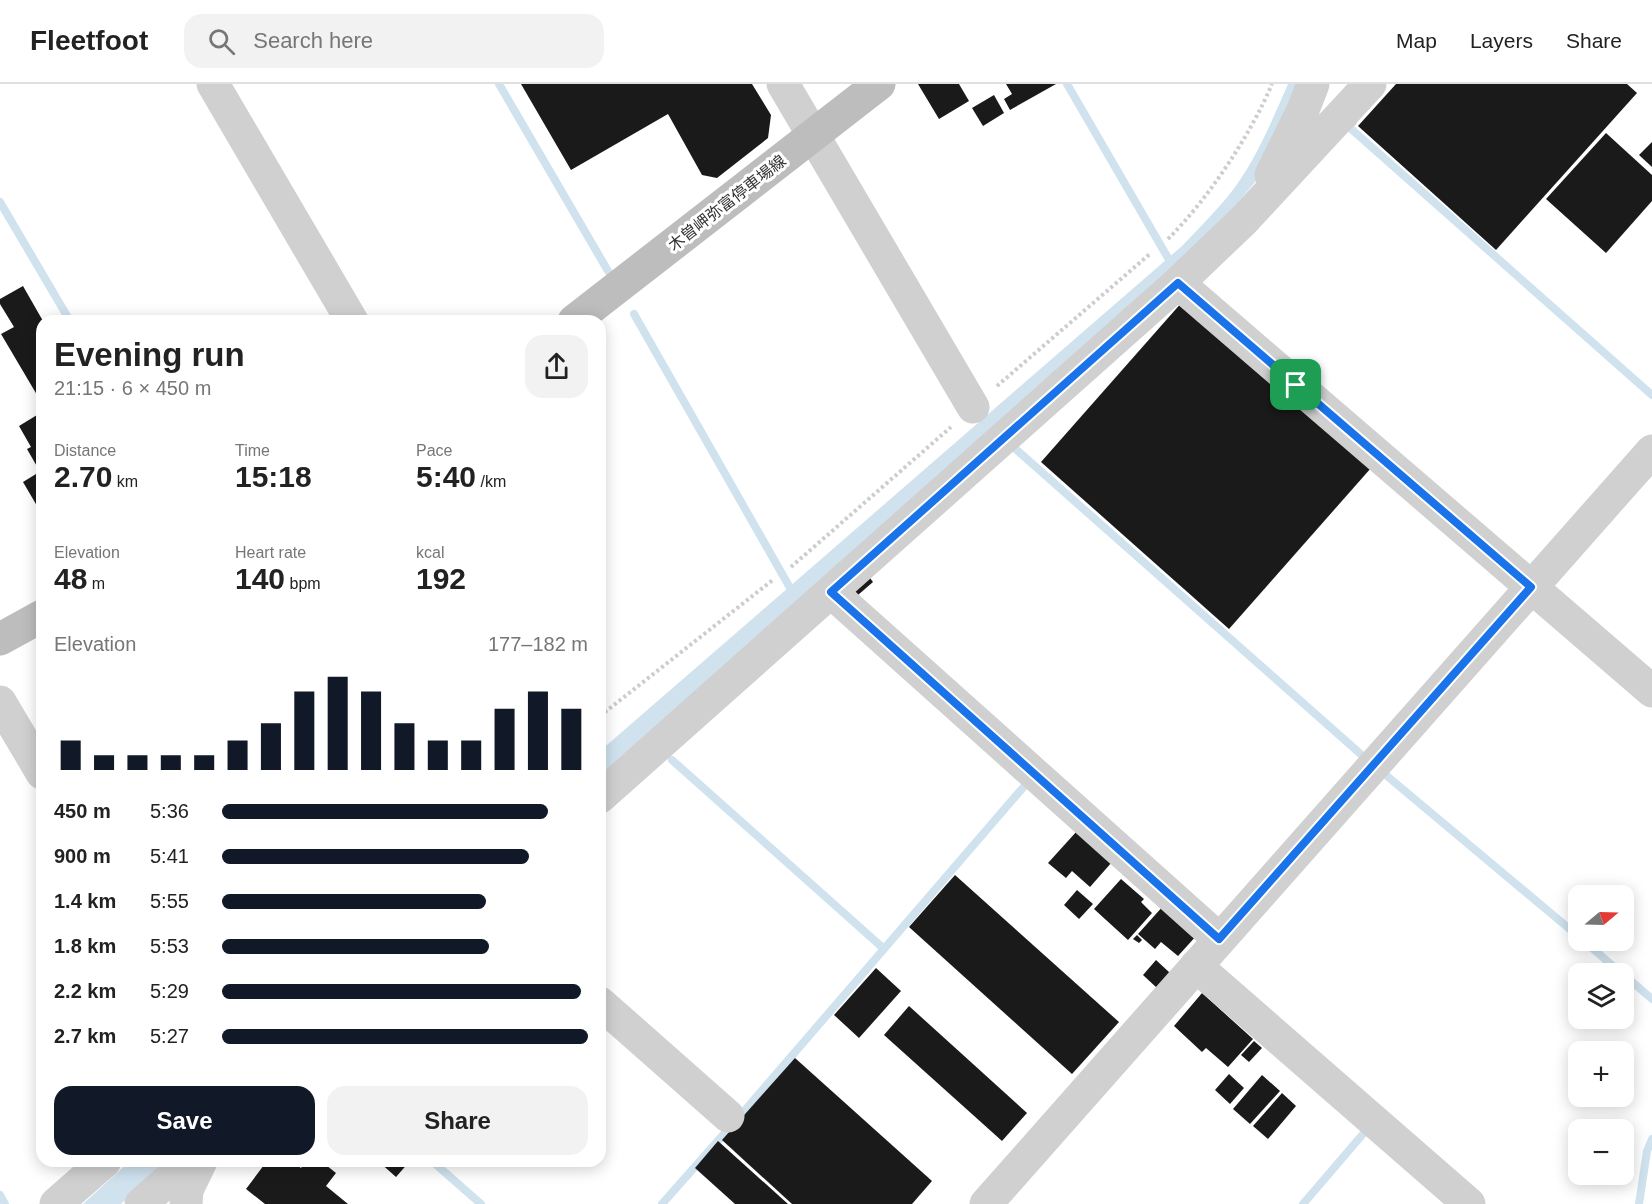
<!DOCTYPE html>
<meta charset="utf-8">
<style>
:root{--surface:#fff;--page:#f2f2f2;--text:#222;--muted:#767676;--line:#e0e0e0;--accent:#111827}
body{margin:0;font-family:Arial,"Noto Sans JP",sans-serif;background:var(--page);color:var(--text);height:100vh;display:flex;flex-direction:column;font-size:22px;white-space:nowrap}
*{box-sizing:border-box;margin:0}
p{font-size:20px;color:var(--muted)}
.icon{flex:none;width:33px;height:33px;fill:none;stroke:currentColor;stroke-width:2;stroke-linecap:round;stroke-linejoin:round}
.map{position:relative;flex:1;overflow:hidden}
.panel{position:absolute;left:36px;top:231px;width:570px;height:852px;display:flex;flex-direction:column;background:var(--surface);border-radius:18px;box-shadow:0 3px 15px #0003}
.panel>*{flex:none}
.needle{width:39px;rotate:71deg}
.fabs{position:absolute;left:1568px;top:801px;display:grid;gap:12px}
.fabs a{display:grid;place-items:center;width:66px;height:66px;border-radius:12px;background:var(--surface);box-shadow:0 3px 15px #0003;font-size:30px}
.pin{position:absolute;display:grid;place-items:center;width:51px;height:51px;color:#fff;margin:-26px;border-radius:12px;box-shadow:0 3px 9px #0006}
.round{display:grid;place-items:center;flex:none;width:63px;height:63px;border-radius:18px;background:var(--page)}
.summary{display:flex;align-items:center;justify-content:space-between;height:102px;padding:0 18px}
h1{font-size:33px;font-weight:700;line-height:45px}
.metrics{display:grid;grid-template-columns:repeat(3,1fr);gap:9px;height:102px;padding:6px 18px}
.metrics div{display:grid;align-content:center}
.metrics b{font-size:30px;font-weight:700}
.metrics small{font-size:16px;font-weight:400}
.metrics p{font-size:16px}
.chart{height:168px;padding:12px 18px}
.chart p{display:flex;justify-content:space-between}
.chart svg{width:100%;height:108px;margin-top:6px;stroke:var(--accent);stroke-width:6}
.primary-button{display:flex;gap:12px;margin-top:auto;padding:12px 18px}
.primary-button a{flex:1;height:69px;border-radius:18px;background:var(--accent);color:#fff;font-size:24px;font-weight:700;line-height:69px;text-align:center}
.primary-button a+a{background:var(--page);color:var(--text)}
ul{padding:0 18px;list-style:none;font-size:20px}
li{display:grid;grid-template-columns:96px 72px 1fr;align-items:center;height:45px}
li i{height:15px;border-radius:8px;background:var(--accent)}
header{display:flex;align-items:center;gap:36px;box-sizing:border-box;height:84px;padding:0 30px;background:var(--surface);border-bottom:2px solid var(--line)}
header strong{font-size:28px}
nav{display:flex;gap:33px;margin-inline-start:auto;font-size:21px}
.search{width:420px;height:54px;background:var(--page);display:flex;align-items:center;gap:15px;box-sizing:border-box;padding:0 21px;border-radius:18px;color:var(--muted);font-size:22px}
.map>svg:first-child{display:block}
</style>
<header>
<strong>Fleetfoot</strong>
<div class="search"><svg class="icon" aria-label="search" viewBox="0 0 24 24"><circle cx="10" cy="10" r="6"/><path d="M15 15l6 6"/></svg>Search here</div>
<nav><a>Map</a><a>Layers</a><a>Share</a></nav>
</header>
<div class="map">
<svg width="1652" height="1120" viewBox="0 0 1652 1120">
<rect width="100%" height="100%" fill="#fff"/>
<g fill="#cfe2ee">
<path d="M1288 0H1305L1256 97 1215 146 600 692V667L1182 162C1198 145 1214 129 1229 111 1255 78 1271 39 1288 0Z"/>
<polygon points="130,1077 167,1077 121,1120 83,1120"/>
</g>
<g fill="none" stroke-linecap="round" stroke-linejoin="round">
<g stroke="#cfe2ee" stroke-width="8">
<polyline points="499,0 608,187"/>
<polyline points="1067,0 1168,174"/>
<polyline points="1353,38 1349,43 1652,311"/>
<polyline points="0,118 70,237"/>
<polyline points="634,230 789,502"/>
<polyline points="1010,360 1364,673"/>
<polyline points="672,676 883,864"/>
<polyline points="1387,692 1578,852"/>
<polyline points="1583,856 1622,890"/>
<polyline points="1623,890 1652,915"/>
<polyline points="432,1077 481,1120"/>
<polyline points="0,1111 5,1120"/>
<polyline points="662,1120 740,1032 1027,699"/>
<polyline points="1303,1120 1363,1050"/>
<polyline points="1639,1120 1647,1067 1652,1055"/>
</g>
</g>
<g fill="#1a1a1a">
<polygon points="521,0 752,0 771,31 768,54 717,94 702,91 668,30 571,86"/>
<polygon points="918,0 959,0 969,17 939,35"/>
<polygon points="1006,0 1056,0 1010,26 1004,15 1012,10"/>
<polygon points="1396,0 1627,0 1637,9 1496,166 1358,42"/>
<polygon points="994,11 1004,29 983,42 972,24"/>
<polygon points="1606,49 1652,91 1652,117 1606,169 1546,115"/>
<polygon points="1652,58 1652,83 1639,71"/>
<polygon points="23,202 43,237 42,314 40,316 1,250 14,243 0,220 0,215"/>
<polygon points="1183,217 1371,384 1229,545 1041,378"/>
<polygon points="42,328 42,384 39,386 27,365 31,363 19,342"/>
<polygon points="36,390 42,400 40,427 23,398"/>
<polygon points="867,490 873,498 858,511 852,503"/>
<polygon points="1077,747 1112,778 1090,803 1072,787 1066,794 1048,779"/>
<polygon points="955,791 1119,938 1072,990 909,843"/>
<polygon points="1121,795 1144,815 1141,818 1152,829 1128,856 1094,825"/>
<polygon points="1077,806 1093,820 1079,835 1064,821"/>
<polygon points="1164,821 1197,851 1178,872 1161,858 1155,865 1138,850"/>
<polygon points="1137,851 1142,856 1139,859 1133,855"/>
<polygon points="1156,876 1170,889 1157,904 1143,891"/>
<polygon points="876,884 901,907 859,954 834,931"/>
<polygon points="1202,909 1253,955 1228,983 1206,964 1202,968 1174,942"/>
<polygon points="909,922 1027,1029 1002,1057 884,951"/>
<polygon points="1254,957 1262,964 1249,978 1241,971"/>
<polygon points="795,974 932,1097 912,1120 792,1120 722,1056"/>
<polygon points="1229,990 1244,1004 1230,1020 1215,1006"/>
<polygon points="1262,991 1280,1007 1250,1040 1233,1025"/>
<polygon points="1282,1009 1296,1022 1268,1055 1253,1042"/>
<polygon points="718,1057 788,1120 735,1120 695,1084"/>
<polygon points="267,1077 292,1077 301,1084 306,1077 321,1077 336,1089 326,1102 348,1120 265,1120 246,1105"/>
<polygon points="378,1077 410,1077 396,1093"/>
</g>
<g fill="none" stroke-linecap="round" stroke-linejoin="round">
<g stroke="#cdcdcd" stroke-width="4" stroke-dasharray="3 3" stroke-linecap="butt">
<path d="M1168 155C1208 115 1250 52 1272 0"/>
<polyline points="997,302 1151,169"/>
<polyline points="791,483 951,343"/>
<polyline points="600,632 774,495"/>
</g>
<g stroke="#d0d0d0" stroke-width="33">
<polyline points="213,0 352,237"/>
<polyline points="783,0 973,323"/>
<polyline points="1271,91 1303,26 1313,0"/>
<polyline points="1178,199 1652,607"/>
<polyline points="831,508 1219,855"/>
<polyline points="0,618 42,689"/>
<polyline points="600,713 1178,199 1243,137 1370,0"/>
<polyline points="1196,882 1469,1120"/>
<polyline points="600,919 728,1032"/>
<polyline points="56,1120 105,1077"/>
<polyline points="141,1120 167,1097 195,1086"/>
<polyline points="186,1120 187,1106 201,1077"/>
<polyline points="986,1120 1652,367"/>
</g>
<g stroke="#bdbdbd" stroke-width="33">
<polyline points="574,237 879,0"/>
<polyline points="0,555 42,532"/>
</g>
</g>
<g fill="none" stroke-linecap="round" stroke-linejoin="round">
<g stroke="#fff" stroke-width="12">
<polygon id="route" points="1178,199 1531,503 1219,855 831,508"/>
</g>
<use href="#route" stroke="#1a73e8" stroke-width="8"/>
</g>
<g text-anchor="middle" dominant-baseline="central" stroke-width="6" stroke-linejoin="round" paint-order="stroke">
<g font-size="16" fill="#333" stroke="#fff">
<text transform="translate(727 119) rotate(-38)">木曽岬弥富停車場線</text>
</g>
</g>
</svg>
<div class="fabs">
<a><svg class="needle" viewBox="-14 -14 28 28"><path d="M0-13l5 13h-10z" fill="#e53935"/><path d="M0 13l5-13h-10z" fill="#767676"/></svg></a>
<a><svg class="icon" aria-label="layers" viewBox="0 0 24 24"><path d="M12 4l9 5-9 5-9-5zM3 14l9 5 9-5"/></svg></a>
<a>+</a>
<a>−</a>
</div>
<div class="pin" style="left:1296px;top:301px;background:#1e9e55"><svg class="icon" aria-label="arrive" viewBox="0 0 24 24"><path d="M6 21V4h12l-3 4 3 4H6"/></svg></div>
<section class="panel">
<div class="summary"><div><h1>Evening run</h1><p>21:15 · 6 × 450 m</p></div><a class="round"><svg class="icon" aria-label="share" viewBox="0 0 24 24"><path d="M12 15V3M7 8l5-5 5 5M5 13v7h14v-7"/></svg></a></div>
<div class="metrics">
<div><p>Distance</p><b>2.70<small> km</small></b></div>
<div><p>Time</p><b>15:18</b></div>
<div><p>Pace</p><b>5:40<small> /km</small></b></div>
</div>
<div class="metrics">
<div><p>Elevation</p><b>48<small> m</small></b></div>
<div><p>Heart rate</p><b>140<small> bpm</small></b></div>
<div><p>kcal</p><b>192</b></div>
</div>
<div class="chart"><p><span>Elevation</span>177–182 m</p>
<svg viewBox="0 0 160 44" preserveAspectRatio="none"><path d="M5 44V32M15 44V38M25 44V38M35 44V38M45 44V38M55 44V32M65 44V25M75 44V12M85 44V6M95 44V12M105 44V25M115 44V32M125 44V32M135 44V19M145 44V12M155 44V19"/></svg>
</div>
<ul>
<li><b>450 m</b>5:36<i style="width:89%"></i></li>
<li><b>900 m</b>5:41<i style="width:84%"></i></li>
<li><b>1.4 km</b>5:55<i style="width:72%"></i></li>
<li><b>1.8 km</b>5:53<i style="width:73%"></i></li>
<li><b>2.2 km</b>5:29<i style="width:98%"></i></li>
<li><b>2.7 km</b>5:27<i style="width:100%"></i></li>
</ul>
<div class="primary-button"><a>Save</a><a>Share</a></div>
</section>
</div>
